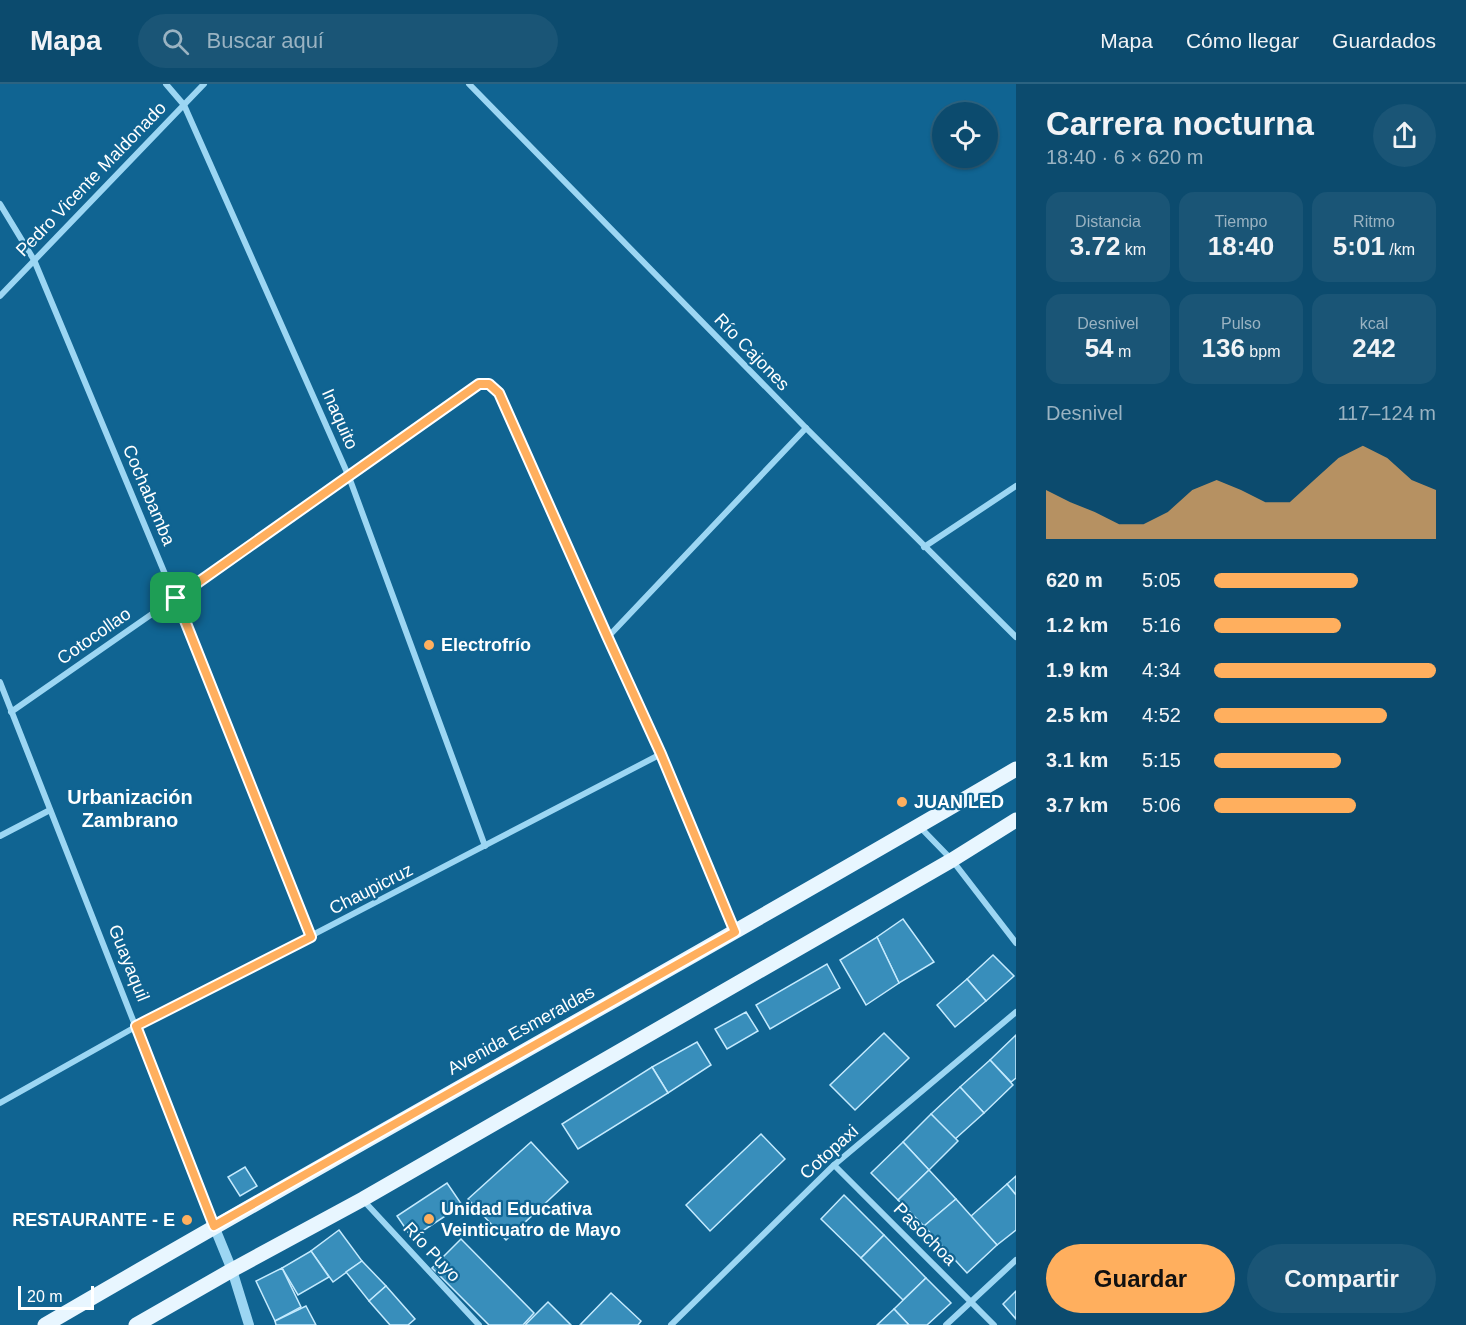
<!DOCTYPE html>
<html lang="es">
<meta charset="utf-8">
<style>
:root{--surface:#0c4b6e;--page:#1a5576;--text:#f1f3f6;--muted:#9ab3c2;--line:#2c6381;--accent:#ffaf5e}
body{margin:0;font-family:Arial,sans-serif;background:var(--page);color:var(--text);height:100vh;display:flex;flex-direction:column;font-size:22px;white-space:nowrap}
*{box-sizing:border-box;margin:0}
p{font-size:20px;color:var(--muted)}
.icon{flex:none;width:33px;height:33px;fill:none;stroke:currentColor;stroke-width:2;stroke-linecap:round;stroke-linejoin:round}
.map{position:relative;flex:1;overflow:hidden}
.details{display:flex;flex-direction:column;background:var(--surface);width:450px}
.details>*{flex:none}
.tools{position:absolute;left:932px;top:18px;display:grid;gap:12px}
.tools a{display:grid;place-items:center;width:66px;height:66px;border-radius:50%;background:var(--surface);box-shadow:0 2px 4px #0004,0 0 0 2px var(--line);font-size:30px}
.scale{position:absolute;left:18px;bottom:15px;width:76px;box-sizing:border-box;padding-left:6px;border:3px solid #fff;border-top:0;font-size:16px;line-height:21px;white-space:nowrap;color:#fff;-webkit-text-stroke:4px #106492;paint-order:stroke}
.pin{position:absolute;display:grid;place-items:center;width:51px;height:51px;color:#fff;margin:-26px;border-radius:12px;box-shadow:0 3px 9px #0006}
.round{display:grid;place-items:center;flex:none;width:63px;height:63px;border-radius:32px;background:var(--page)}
.summary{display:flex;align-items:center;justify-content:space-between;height:102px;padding:0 30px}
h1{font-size:33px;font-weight:600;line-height:45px}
.metrics{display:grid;grid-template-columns:repeat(3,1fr);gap:9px;height:102px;padding:6px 30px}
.metrics div{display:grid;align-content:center;border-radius:15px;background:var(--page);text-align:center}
.metrics b{font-size:26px;font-weight:600}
.metrics small{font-size:16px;font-weight:400}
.metrics p{font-size:16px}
.chart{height:168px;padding:12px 30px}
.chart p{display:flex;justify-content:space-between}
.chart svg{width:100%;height:108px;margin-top:6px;fill:var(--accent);opacity:.7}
.button{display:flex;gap:12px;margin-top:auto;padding:12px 30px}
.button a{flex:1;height:69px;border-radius:36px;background:var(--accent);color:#111;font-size:24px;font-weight:600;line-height:69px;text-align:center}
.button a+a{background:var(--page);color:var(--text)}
ul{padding:0 30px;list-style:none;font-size:20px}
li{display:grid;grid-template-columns:96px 72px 1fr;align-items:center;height:45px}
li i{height:15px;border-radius:8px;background:var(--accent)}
header{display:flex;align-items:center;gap:36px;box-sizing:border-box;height:84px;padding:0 30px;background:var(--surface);border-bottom:2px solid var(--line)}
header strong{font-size:28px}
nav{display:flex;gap:33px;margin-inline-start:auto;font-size:21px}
.search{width:420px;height:54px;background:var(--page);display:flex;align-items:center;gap:15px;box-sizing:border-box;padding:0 21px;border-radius:33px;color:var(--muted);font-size:22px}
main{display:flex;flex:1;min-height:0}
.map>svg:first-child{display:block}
</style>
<header>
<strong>Mapa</strong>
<div class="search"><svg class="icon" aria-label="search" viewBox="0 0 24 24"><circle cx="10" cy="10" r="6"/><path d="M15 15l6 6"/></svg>Buscar aquí</div>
<nav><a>Mapa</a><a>Cómo llegar</a><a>Guardados</a></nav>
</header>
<main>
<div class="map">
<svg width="1016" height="1241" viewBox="0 0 1016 1241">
<rect width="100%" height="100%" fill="#106492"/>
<g fill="#388ebb" stroke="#c4eafe" stroke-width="1.5">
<polygon points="903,835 934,878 899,899 877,853"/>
<polygon points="877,853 899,899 866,921 840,876"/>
<polygon points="993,871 1014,892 986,917 967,895"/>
<polygon points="827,880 840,904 770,945 756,921"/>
<polygon points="967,895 986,917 955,943 937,921"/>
<polygon points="746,928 758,947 727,965 715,945"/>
<polygon points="884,949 909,974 855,1026 830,1001"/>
<polygon points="1016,951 1016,994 1011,998 990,976"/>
<polygon points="697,958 711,981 668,1009 652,983"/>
<polygon points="990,976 1013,1001 984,1029 960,1003"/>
<polygon points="652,983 668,1009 578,1065 562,1040"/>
<polygon points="960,1003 984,1029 954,1056 931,1030"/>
<polygon points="931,1030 958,1057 929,1086 903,1058"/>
<polygon points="761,1050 785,1075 710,1147 686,1121"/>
<polygon points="531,1058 568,1098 506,1156 468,1115"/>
<polygon points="903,1058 929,1086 898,1116 871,1089"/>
<polygon points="245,1083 257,1102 240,1112 228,1093"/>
<polygon points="929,1086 956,1115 924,1142 898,1116"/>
<polygon points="1016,1092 1016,1111 1007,1100"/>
<polygon points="447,1099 462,1121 412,1154 397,1132"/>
<polygon points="1007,1100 1016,1111 1016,1146 997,1161 970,1133"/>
<polygon points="844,1111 884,1151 861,1174 821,1135"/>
<polygon points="956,1115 997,1161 967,1189 924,1142"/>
<polygon points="339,1146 362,1177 333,1198 311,1167"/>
<polygon points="884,1151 926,1194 903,1216 861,1174"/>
<polygon points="461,1155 534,1229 523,1241 489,1241 432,1184"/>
<polygon points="311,1167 329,1193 298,1211 282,1184"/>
<polygon points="362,1177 386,1202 369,1217 346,1188"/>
<polygon points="282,1184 301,1223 275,1237 256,1197"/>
<polygon points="926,1194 951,1219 927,1241 909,1241 894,1225"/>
<polygon points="386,1202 415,1235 408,1241 390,1241 369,1217"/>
<polygon points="1016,1207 1016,1235 1003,1220"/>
<polygon points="611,1209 641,1237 638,1241 580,1241"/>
<polygon points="548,1218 571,1241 525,1241"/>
<polygon points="306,1222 316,1241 276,1241 275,1237"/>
<polygon points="894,1225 909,1241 877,1241"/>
</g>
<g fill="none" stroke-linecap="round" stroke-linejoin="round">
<g stroke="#9cd6f3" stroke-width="6">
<polyline points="166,0 184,21 349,393 485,762"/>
<polyline points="469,0 806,344 1016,553"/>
<polyline points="0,120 34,176 175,514 311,853"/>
<polyline points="0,212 204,0"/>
<polyline points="924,463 1016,402"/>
<polyline points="607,554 806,344"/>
<polyline points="0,598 214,1142"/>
<polyline points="11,628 349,393 479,300 489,300 499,309 607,554 661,670 734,846"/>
<polyline points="919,742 952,776 1016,859"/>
<polyline points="0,752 50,726"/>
<polyline points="0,1019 137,942 661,670"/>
<polyline points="834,1081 994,1241"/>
<polyline points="363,1116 479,1241"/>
<polyline points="671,1241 834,1081 1016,928"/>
<polyline points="946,1241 1016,1176"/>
</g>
<polyline stroke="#9cd6f3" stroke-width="10" points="214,1142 232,1186 249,1241"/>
<g stroke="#e8f6ff" stroke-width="15">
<path d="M45 1241C367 1053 695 874 1016 685"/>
<polyline points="136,1241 232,1186 363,1115 952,776 1016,736"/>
</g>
</g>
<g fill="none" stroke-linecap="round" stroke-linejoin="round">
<g stroke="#fff" stroke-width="12">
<polygon id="route" points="479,300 489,300 499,309 608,554 661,670 735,848 214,1142 136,942 311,853 176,514"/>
</g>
<use href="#route" stroke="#ffaf5e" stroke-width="8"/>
</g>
<g fill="#ffaf5e" stroke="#106492" stroke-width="2">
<circle cx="429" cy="561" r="6"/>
<circle cx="902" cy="718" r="6"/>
<circle cx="429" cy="1135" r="6"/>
<circle cx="187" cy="1136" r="6"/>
</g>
<g text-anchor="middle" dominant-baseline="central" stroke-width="4.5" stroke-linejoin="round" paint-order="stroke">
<g font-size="18" fill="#fff" stroke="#106492">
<text transform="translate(91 95) rotate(-46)">Pedro Vicente Maldonado</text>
<text transform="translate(752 268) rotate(46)">Río Cajones</text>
<text transform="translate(340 335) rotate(66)">Inaquito</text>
<text transform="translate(149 411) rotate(67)">Cochabamba</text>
<text transform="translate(94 552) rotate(-35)">Cotocollao</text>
<text transform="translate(371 805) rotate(-27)">Chaupicruz</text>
<text transform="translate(129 879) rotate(68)">Guayaquil</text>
<text transform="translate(521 946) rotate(-29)">Avenida Esmeraldas</text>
<text transform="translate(829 1068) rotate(-42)">Cotopaxi</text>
<text transform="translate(925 1150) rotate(45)">Pasochoa</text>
<text transform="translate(432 1168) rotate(47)">Río Puyo</text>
</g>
<g font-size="18" font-weight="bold" fill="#fff" stroke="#106492" text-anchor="start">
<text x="441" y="561">Electrofrío</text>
<text x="914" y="718">JUAN LED</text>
<text x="441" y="1125">Unidad Educativa<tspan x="441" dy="21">Veinticuatro de Mayo</tspan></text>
<text x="175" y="1136" text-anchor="end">RESTAURANTE - E</text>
</g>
<g font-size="20" font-weight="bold" fill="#fff" stroke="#106492">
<text x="130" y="713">Urbanización<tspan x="130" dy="23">Zambrano</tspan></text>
</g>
</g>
</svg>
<div class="tools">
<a><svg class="icon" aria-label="locate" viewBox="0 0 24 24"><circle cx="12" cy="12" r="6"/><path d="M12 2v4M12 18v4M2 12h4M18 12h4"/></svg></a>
</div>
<div class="scale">20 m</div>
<div class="pin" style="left:176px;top:514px;background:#1e9e55"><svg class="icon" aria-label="arrive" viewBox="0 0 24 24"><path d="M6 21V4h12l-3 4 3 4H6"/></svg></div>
</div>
<section class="details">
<div class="summary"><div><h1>Carrera nocturna</h1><p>18:40 · 6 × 620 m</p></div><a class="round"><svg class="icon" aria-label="share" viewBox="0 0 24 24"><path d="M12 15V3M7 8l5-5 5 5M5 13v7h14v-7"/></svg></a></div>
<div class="metrics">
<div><p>Distancia</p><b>3.72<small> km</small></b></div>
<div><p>Tiempo</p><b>18:40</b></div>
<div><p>Ritmo</p><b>5:01<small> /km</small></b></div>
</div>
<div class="metrics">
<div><p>Desnivel</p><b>54<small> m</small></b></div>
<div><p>Pulso</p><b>136<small> bpm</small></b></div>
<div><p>kcal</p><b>242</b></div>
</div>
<div class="chart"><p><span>Desnivel</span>117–124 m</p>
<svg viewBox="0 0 160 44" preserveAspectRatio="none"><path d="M0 44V24L10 29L20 33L30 38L40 38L50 33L60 24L70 20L80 24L90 29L100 29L110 20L120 11L130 6L140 11L150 20L160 24V44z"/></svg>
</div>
<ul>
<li><b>620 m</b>5:05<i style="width:65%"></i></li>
<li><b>1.2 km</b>5:16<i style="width:57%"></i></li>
<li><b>1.9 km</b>4:34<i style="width:100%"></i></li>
<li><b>2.5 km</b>4:52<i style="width:78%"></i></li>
<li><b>3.1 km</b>5:15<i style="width:57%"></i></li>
<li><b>3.7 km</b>5:06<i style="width:64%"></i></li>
</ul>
<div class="button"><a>Guardar</a><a>Compartir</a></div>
</section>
</main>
